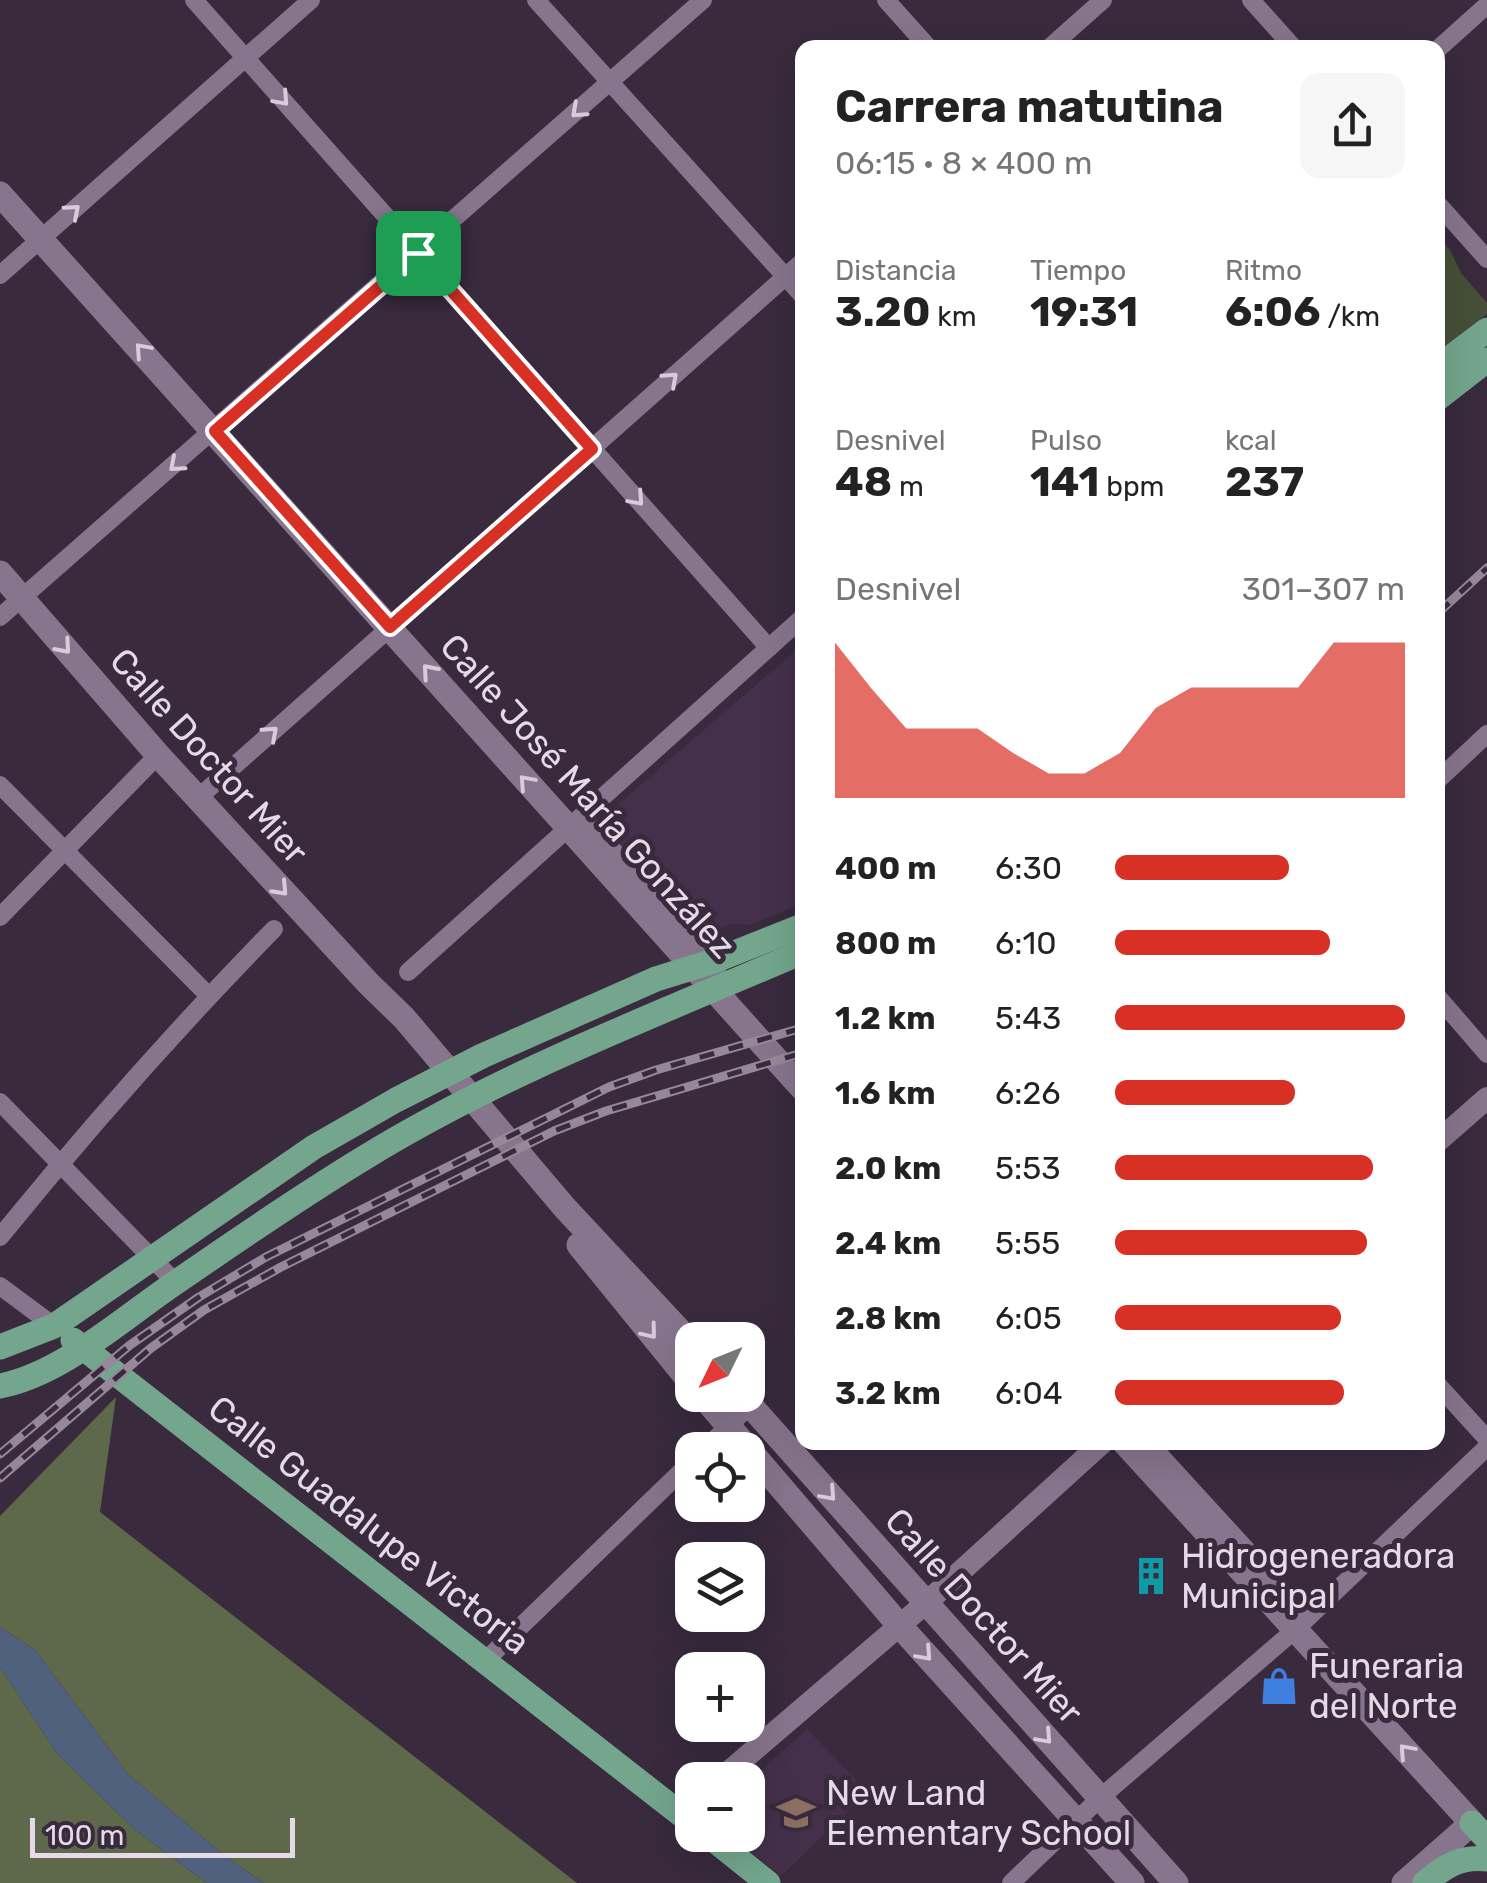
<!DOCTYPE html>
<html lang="es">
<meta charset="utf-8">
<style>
:root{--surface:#fff;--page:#f6f6f6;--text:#222;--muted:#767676;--accent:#d93025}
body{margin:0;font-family:Rubik,sans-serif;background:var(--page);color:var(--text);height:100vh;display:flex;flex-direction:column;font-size:38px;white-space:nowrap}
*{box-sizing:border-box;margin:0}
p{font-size:32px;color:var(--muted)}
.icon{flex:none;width:55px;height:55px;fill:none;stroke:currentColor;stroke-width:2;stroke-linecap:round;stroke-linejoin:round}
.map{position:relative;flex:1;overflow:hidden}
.sheet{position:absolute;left:795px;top:40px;width:650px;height:1410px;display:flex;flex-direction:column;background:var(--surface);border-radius:20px;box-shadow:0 10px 40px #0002}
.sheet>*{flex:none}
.needle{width:65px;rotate:227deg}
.fabs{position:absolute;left:675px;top:1322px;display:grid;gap:20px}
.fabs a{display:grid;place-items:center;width:90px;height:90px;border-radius:20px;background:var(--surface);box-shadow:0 10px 40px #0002;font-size:50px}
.scale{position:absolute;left:30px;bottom:25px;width:265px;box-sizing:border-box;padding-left:10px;border:5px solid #e5dbe8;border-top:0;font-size:28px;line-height:35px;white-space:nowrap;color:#e5dbe8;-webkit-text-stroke:8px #392a3e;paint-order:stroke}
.pin{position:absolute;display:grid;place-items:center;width:85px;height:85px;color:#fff;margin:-42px;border-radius:20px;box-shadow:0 5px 15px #0006}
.round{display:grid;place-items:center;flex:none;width:105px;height:105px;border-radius:20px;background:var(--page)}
.overview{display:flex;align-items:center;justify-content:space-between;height:170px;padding:0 40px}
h1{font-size:45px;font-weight:700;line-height:75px}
.stats{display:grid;grid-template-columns:repeat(3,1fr);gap:15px;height:170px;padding:10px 40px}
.stats div{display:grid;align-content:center}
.stats b{font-size:42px;font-weight:700}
.stats small{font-size:28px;font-weight:400}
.stats p{font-size:28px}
.chart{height:280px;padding:20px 40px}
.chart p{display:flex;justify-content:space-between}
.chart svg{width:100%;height:180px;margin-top:10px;fill:var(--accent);opacity:.7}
ul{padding:0 40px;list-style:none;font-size:32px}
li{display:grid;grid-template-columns:160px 120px 1fr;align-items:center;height:75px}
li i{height:25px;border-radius:12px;background:var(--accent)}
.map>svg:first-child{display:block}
</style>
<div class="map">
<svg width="1487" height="1883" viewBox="0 0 1487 1883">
<rect width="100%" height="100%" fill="#392a3e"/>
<g fill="#44304a">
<polygon points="802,645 802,903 750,925 731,924 705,936 607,829 608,813"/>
<polygon points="807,1729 868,1792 781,1876 729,1835 748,1835 748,1782"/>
</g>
<polygon fill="#464f37" points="1438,236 1450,250 1461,273 1487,303 1487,314 1438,351"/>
<g fill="#5d694a">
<polygon points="116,1397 100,1512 577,1883 264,1883 226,1857 128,1774 35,1650 0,1627 0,1516"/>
<polygon points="0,1667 56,1752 134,1829 207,1883 0,1883"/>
</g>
<polygon fill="#4f617c" points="0,1627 35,1650 128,1774 226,1857 264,1883 207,1883 134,1829 56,1752 0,1667"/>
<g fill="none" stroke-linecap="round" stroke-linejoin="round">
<g stroke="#87758d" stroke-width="18">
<polyline points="194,0 769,648"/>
<polyline points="536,0 802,295"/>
<polyline points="886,0 929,48"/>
<polyline points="1251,0 1294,48"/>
<polyline points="1049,48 1103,0"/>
<polyline points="1438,49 1487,5"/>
<polyline points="1438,204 1487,259"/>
<polyline points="0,275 311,0"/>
<polyline points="0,617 703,0"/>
<polyline points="1438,780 1487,734"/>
<polyline points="0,785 209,996"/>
<polyline points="198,798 802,262"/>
<polyline points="582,816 718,966"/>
<polyline points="0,917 158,755"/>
<polyline points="408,972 802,618"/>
<polyline points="1438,997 1487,1054"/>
<polyline points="0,1102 175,1282"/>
<path d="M0 1237C87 1130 178 1027 274 929"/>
<polyline points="0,1286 54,1326"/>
<polyline points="1438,1385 1487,1439"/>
<polyline points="1148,1442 1308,1617"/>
<polyline points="704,1450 750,1405"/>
<polyline points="486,1660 692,1461"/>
<polyline points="1011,1883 1100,1798 1296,1629 1487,1447"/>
</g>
<g stroke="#87758d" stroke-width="22">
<polyline points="1438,1141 1487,1098"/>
<polyline points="719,1780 926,1603 1103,1442"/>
</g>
<g stroke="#87758d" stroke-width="25">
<polyline points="0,194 802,1088"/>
<polyline points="0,573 158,755 369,984 404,1018 565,1208 692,1344"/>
<polyline points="579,1245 692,1384"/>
<polyline points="702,1395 899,1625 1132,1883"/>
<polyline points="741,1395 1176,1883"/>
<polyline points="1124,1442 1472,1823 1404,1883"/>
</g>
<g stroke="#73a68d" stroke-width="25">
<polyline points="1438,367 1487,330"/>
<polyline points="1438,398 1487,360"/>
<polyline points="73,1340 692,1823"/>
<polyline points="0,1347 54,1326 314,1147 396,1100 482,1056 656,979 714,961 802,926"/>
<path d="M0 1386C62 1374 123 1318 175 1283 237 1240 300 1197 364 1158 502 1073 654 1016 802 952"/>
<polyline points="1472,1823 1487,1839"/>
<polyline points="708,1835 768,1883"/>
<path d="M1425 1883C1445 1866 1460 1856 1487 1859"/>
</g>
<g stroke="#958999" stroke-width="9">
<g id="rail">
<polyline points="1438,613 1487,568"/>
<polyline points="0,1454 130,1345 199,1297 266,1257 609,1087 656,1070 802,1028"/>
<polyline points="0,1478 151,1348 204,1310 281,1267 554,1131 606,1111 802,1053"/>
</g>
</g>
<use href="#rail" stroke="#392a3e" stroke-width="5" stroke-dasharray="15" stroke-linecap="butt"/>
</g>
<defs><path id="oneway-chevron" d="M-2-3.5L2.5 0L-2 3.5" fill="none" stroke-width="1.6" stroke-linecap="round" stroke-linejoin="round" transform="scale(2.5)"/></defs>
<g stroke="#d7ccda">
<use href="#oneway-chevron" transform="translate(282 99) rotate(48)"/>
<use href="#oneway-chevron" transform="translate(578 111) rotate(138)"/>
<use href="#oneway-chevron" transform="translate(73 211) rotate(-41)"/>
<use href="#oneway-chevron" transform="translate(142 350) rotate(-132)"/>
<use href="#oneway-chevron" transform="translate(671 379) rotate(-42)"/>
<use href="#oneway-chevron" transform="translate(176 465) rotate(139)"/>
<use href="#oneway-chevron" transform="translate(637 499) rotate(48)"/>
<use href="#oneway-chevron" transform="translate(64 647) rotate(49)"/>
<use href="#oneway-chevron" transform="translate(429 671) rotate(-131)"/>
<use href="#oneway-chevron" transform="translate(271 733) rotate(-42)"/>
<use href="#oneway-chevron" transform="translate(526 782) rotate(-132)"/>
<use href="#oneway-chevron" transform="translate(281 889) rotate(47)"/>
<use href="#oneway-chevron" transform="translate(650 1332) rotate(51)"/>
<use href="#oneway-chevron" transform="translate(829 1494) rotate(48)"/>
<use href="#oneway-chevron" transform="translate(925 1654) rotate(48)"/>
<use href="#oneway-chevron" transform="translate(1045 1737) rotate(48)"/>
<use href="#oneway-chevron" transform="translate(1406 1751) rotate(-132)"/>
</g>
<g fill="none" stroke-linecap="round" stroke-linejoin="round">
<g stroke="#fff" stroke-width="20">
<polygon id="route" points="418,253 592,449 390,627 215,431"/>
</g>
<use href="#route" stroke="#d93025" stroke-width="12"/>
</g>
<defs>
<g id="building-bare" transform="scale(3)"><path d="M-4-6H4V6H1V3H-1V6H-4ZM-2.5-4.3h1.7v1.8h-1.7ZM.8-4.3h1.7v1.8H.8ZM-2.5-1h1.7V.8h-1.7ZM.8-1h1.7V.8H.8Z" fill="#0f9aa8" stroke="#392a3e" stroke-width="2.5" paint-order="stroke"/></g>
<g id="shop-bare" transform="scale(3)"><path d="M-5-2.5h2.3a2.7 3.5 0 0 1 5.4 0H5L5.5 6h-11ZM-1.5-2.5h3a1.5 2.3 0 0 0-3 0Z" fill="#3f7fe0" stroke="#392a3e" stroke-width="2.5" paint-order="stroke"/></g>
<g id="school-bare" transform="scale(3)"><path d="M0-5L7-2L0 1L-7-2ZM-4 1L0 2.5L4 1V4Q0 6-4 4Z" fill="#8d6e63" stroke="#392a3e" stroke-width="2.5" paint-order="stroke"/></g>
</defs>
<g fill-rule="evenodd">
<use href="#building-bare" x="1151" y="1576"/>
<use href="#shop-bare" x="1279" y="1686"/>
<use href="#school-bare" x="796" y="1813"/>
</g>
<g text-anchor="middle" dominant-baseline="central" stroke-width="10" stroke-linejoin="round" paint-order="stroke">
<g font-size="35" fill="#e5dbe8" stroke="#392a3e">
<text transform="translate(209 756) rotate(48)">Calle Doctor Mier</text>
<text transform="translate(588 796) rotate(48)">Calle José María González</text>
<text transform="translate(369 1525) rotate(38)">Calle Guadalupe Victoria</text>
<text transform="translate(984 1616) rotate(48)">Calle Doctor Mier</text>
</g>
<g font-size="35" fill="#e5dbe8" stroke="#392a3e" text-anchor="start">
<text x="1181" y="1556">Hidrogeneradora<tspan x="1181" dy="40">Municipal</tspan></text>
<text x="1309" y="1666">Funeraria<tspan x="1309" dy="40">del Norte</tspan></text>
<text x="826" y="1793">New Land<tspan x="826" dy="40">Elementary School</tspan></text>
</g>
</g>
</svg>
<div class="fabs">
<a><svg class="needle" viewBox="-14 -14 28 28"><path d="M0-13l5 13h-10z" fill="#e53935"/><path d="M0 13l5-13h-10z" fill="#767676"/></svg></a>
<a><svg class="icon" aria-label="locate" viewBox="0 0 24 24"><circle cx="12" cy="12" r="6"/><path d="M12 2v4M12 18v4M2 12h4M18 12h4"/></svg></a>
<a><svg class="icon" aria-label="layers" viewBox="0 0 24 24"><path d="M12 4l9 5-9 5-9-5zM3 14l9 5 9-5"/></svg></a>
<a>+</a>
<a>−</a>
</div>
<div class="scale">100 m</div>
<div class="pin" style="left:418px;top:253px;background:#1e9e55"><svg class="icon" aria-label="arrive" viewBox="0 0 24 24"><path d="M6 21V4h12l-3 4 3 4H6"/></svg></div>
<section class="sheet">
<div class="overview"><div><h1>Carrera matutina</h1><p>06:15 · 8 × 400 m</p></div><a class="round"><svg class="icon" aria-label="share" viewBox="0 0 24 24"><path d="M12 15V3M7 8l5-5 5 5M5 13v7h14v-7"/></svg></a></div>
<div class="stats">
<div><p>Distancia</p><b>3.20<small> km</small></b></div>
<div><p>Tiempo</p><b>19:31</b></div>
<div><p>Ritmo</p><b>6:06<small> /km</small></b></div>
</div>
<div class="stats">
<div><p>Desnivel</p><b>48<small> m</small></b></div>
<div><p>Pulso</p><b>141<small> bpm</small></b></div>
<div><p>kcal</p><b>237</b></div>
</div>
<div class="chart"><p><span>Desnivel</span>301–307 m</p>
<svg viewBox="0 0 160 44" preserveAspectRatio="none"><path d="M0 44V6L10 17L20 27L30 27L40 27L50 33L60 38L70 38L80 33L90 22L100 17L110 17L120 17L130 17L140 6L150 6L160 6V44z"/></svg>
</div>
<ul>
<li><b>400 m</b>6:30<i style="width:60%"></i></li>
<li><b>800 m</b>6:10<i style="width:74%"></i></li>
<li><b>1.2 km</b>5:43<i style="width:100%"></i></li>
<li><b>1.6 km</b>6:26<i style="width:62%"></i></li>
<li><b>2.0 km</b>5:53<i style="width:89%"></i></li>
<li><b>2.4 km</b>5:55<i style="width:87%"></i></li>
<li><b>2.8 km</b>6:05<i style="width:78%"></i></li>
<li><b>3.2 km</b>6:04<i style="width:79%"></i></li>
</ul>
</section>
</div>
